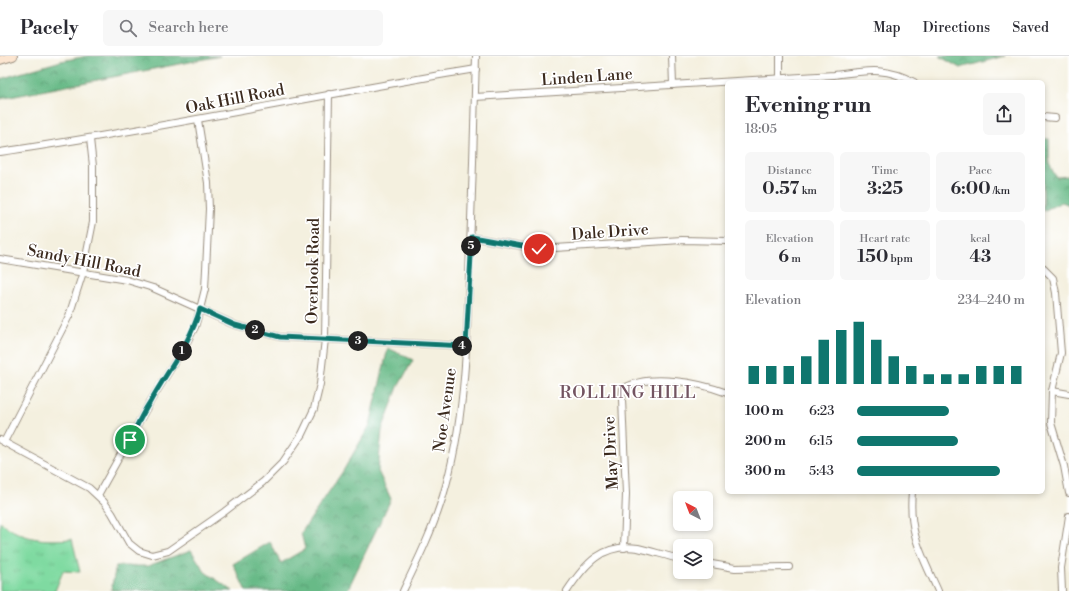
<!DOCTYPE html>
<meta charset="utf-8">
<style>
:root{--surface:#fff;--page:#f7f7f7;--text:#2b2b33;--muted:#7c7c81;--line:#e1e1e2;--accent:#0f766e}
body{margin:0;font-family:"Libre Bodoni",serif;background:var(--page);color:var(--text);height:100vh;display:flex;flex-direction:column;font-size:15px;white-space:nowrap}
*{box-sizing:border-box;margin:0}
p{font-size:13px;color:var(--muted)}
.icon{flex:none;width:22px;height:22px;fill:none;stroke:currentColor;stroke-width:2;stroke-linecap:round;stroke-linejoin:round}
.map{position:relative;flex:1;overflow:hidden}
.sheet{position:absolute;left:725px;top:24px;width:320px;height:414px;display:flex;flex-direction:column;background:var(--surface);border-radius:6px;box-shadow:0 2px 6px #0003}
.sheet>*{flex:none}
.needle{width:26px;rotate:318deg}
.buttons{position:absolute;left:673px;top:435px;display:grid;gap:8px}
.buttons a{display:grid;place-items:center;width:40px;height:40px;border-radius:6px;background:var(--surface);box-shadow:0 2px 6px #0003;font-size:20px}
.pin{position:absolute;display:grid;place-items:center;width:34px;height:34px;color:#fff;margin:-17px;border:2px solid #fff;border-radius:50%;box-shadow:0 1px 4px #0007}
.km{position:absolute;width:20px;height:20px;margin:-10px;border-radius:50%;background:#222;color:#fff;font-size:11px;line-height:20px;text-align:center}
.round{display:grid;place-items:center;flex:none;width:42px;height:42px;border-radius:6px;background:var(--page)}
.headline{display:flex;align-items:center;justify-content:space-between;height:68px;padding:0 20px}
h1{font-size:22px;font-weight:700;line-height:30px}
.figures{display:grid;grid-template-columns:repeat(3,1fr);gap:6px;height:68px;padding:4px 20px}
.figures div{display:grid;align-content:center;border-radius:6px;background:var(--page);text-align:center}
.figures b{font-size:17px;font-weight:700}
.figures small{font-size:11px;font-weight:400}
.figures p{font-size:11px}
.chart{height:112px;padding:8px 20px}
.chart p{display:flex;justify-content:space-between}
.chart svg{width:100%;height:72px;margin-top:4px;stroke:var(--accent);stroke-width:6}
ul{padding:0 20px;list-style:none;font-size:13px}
li{display:grid;grid-template-columns:64px 48px 1fr;align-items:center;height:30px}
li i{height:10px;border-radius:5px;background:var(--accent)}
header{display:flex;align-items:center;gap:24px;box-sizing:border-box;height:56px;padding:0 20px;background:var(--surface);border-bottom:1px solid var(--line)}
header strong{font-size:19px}
nav{display:flex;gap:22px;margin-inline-start:auto;font-size:14px}
.search{width:280px;height:36px;background:var(--page);display:flex;align-items:center;gap:10px;box-sizing:border-box;padding:0 14px;border-radius:6px;color:var(--muted);font-size:15px}
.map>svg:first-child{display:block}
</style>
<header>
<strong>Pacely</strong>
<div class="search"><svg class="icon" aria-label="search" viewBox="0 0 24 24"><circle cx="10" cy="10" r="6"/><path d="M15 15l6 6"/></svg>Search here</div>
<nav><a>Map</a><a>Directions</a><a>Saved</a></nav>
</header>
<div class="map">
<svg width="1069" height="535" viewBox="0 0 1069 535">
<defs>
<pattern id="grass-tufts" width="24" height="20" patternUnits="userSpaceOnUse"><rect width="24" height="20" fill="#7fdaa1"/><path d="M3 7l-1-3M5 7V3M7 7l1-3M15 17l-1-3M17 17v-4M19 17l1-3" fill="none" stroke="#6fbb8a"/></pattern>
<pattern id="forest-crowns" width="20" height="18" patternUnits="userSpaceOnUse"><rect width="20" height="18" fill="#67ba87"/><path d="M2 6a3 3 0 1 1 6 0M12 15a3 3 0 1 1 6 0" fill="none" stroke="#56976e"/></pattern>
</defs>
<rect width="100%" height="100%" fill="#fff"/>
<filter id="ink" filterUnits="userSpaceOnUse"><feTurbulence type="fractalNoise" baseFrequency=".025" numOctaves="2"/><feDisplacementMap in="SourceGraphic" scale="8" xChannelSelector="R" yChannelSelector="G"/><feConvolveMatrix kernelMatrix="1 2 1 2 8 2 1 2 1" color-interpolation-filters="sRGB"/></filter>
<filter id="wash" filterUnits="userSpaceOnUse"><feTurbulence type="fractalNoise" baseFrequency=".012" numOctaves="4" result="noise"/><feDisplacementMap in="SourceGraphic" scale="16" xChannelSelector="R" yChannelSelector="G"/><feGaussianBlur stdDeviation="0.9" result="paint"/><feColorMatrix in="noise" values="0 0 0 0 0 0 0 0 0 0 0 0 0 0 0 0 0 1.4 0 .05"/><feComposite in="paint" operator="in"/></filter>
<g filter="url(#wash)">
<rect width="100%" height="100%" fill="#f4f0df"/>
<path fill="url(#grass-tufts)" stroke="#5d8260" d="M0 466C25 485 42 485 72 483L80 516 63 515 55 535H0Z"/>
<g fill="url(#forest-crowns)" stroke="#517252">
<polygon points="88,0 220,0 0,43 0,23 61,5"/>
<polygon points="939,0 1005,0 960,12"/>
<polygon points="1043,83 1049,83 1049,108 1056,121 1069,120 1069,149 1062,146 1043,155"/>
<polygon points="388,292 413,304 398,331 382,374 378,415 391,443 347,535 246,535 233,508 270,486 281,507 305,493 301,477 343,415 370,369"/>
<polygon points="191,494 205,516 233,535 111,534 116,510 148,510"/>
</g>
</g>
<g filter="url(#ink)">
<g fill="none" stroke-linecap="round" stroke-linejoin="round">
<g stroke="#988d7e" stroke-width="8">
<g id="minor">
<polyline points="672,0 673,29"/>
<polyline points="780,22 780,0"/>
<path d="M475 41 834 19C866 15 884 10 914 26"/>
<polyline points="1043,61 1055,62"/>
<path d="M0 96C159 73 317 39 476 13"/>
<polyline points="471,181 539,193 682,184 727,185"/>
<polyline points="0,203 127,224 153,232 235,269 280,281 466,290"/>
<polyline points="1043,212 1053,222 1056,237 1061,297 1052,335 1051,367 1064,410 1069,437"/>
<polyline points="1052,335 1069,338"/>
<polyline points="0,384 89,432 104,446 112,457 129,487 139,495 152,499 168,495 224,456 263,426 283,406 302,378 314,353 320,328 325,283 329,38"/>
<polyline points="4,386 69,260 83,216 93,166 93,110 90,83"/>
<path d="M912 436C908 477 922 499 938 535"/>
<polyline points="98,439 150,346 186,288 195,271 200,253 205,233 209,153 208,127 198,64"/>
<path d="M624 492 626 438 622 343 623 333C647 316 701 327 727 337"/>
<polyline points="706,507 735,512 789,511"/>
<path d="M403 535C418 504 433 473 443 440 464 370 467 294 469 221 472 147 474 74 476 0"/>
<path d="M567 535C585 508 602 487 638 492 652 495 666 500 680 503"/>
<polyline points="1062,535 1061,512 1069,460"/>
</g>
</g>
<g stroke="#988d7e" stroke-width="10">
<polyline id="secondary" points="0,4 13,0"/>
</g>
<use href="#minor" stroke="#fff" stroke-width="6"/>
<use href="#secondary" stroke="#fce5d0" stroke-width="8"/>
</g>
</g>
<g fill="none" stroke-linecap="round" stroke-linejoin="round" filter="url(#ink)">
<g stroke="#fff" stroke-width="8">
<path id="route" d="M130 384C136 371 142 358 150 346 167 315 190 288 200 253L235 269 280 281 466 290 472 181 539 193"/>
</g>
<use href="#route" stroke="#0f766e" stroke-width="5"/>
</g>
<g text-anchor="middle" dominant-baseline="central" stroke-width="3.5" stroke-linejoin="round" paint-order="stroke">
<g font-size="16" fill="#3b2a1e" stroke="#fff">
<text transform="translate(587 21) rotate(-4)">Linden Lane</text>
<text transform="translate(235 43) rotate(-11)">Oak Hill Road</text>
<text transform="translate(610 176) rotate(-4)">Dale Drive</text>
<text transform="translate(84 205) rotate(11)">Sandy Hill Road</text>
<text transform="translate(313 215) rotate(-89)">Overlook Road</text>
<text transform="translate(445 354) rotate(-82)">Noe Avenue</text>
<text transform="translate(611 397) rotate(-93)">May Drive</text>
</g>
<g font-size="17" letter-spacing="1" fill="#735461" stroke="#fff">
<text x="628" y="337">ROLLING HILL</text>
</g>
</g>
</svg>
<div class="buttons">
<a><svg class="needle" viewBox="-14 -14 28 28"><path d="M0-13l5 13h-10z" fill="#e53935"/><path d="M0 13l5-13h-10z" fill="#7c7c81"/></svg></a>
<a><svg class="icon" aria-label="layers" viewBox="0 0 24 24"><path d="M12 4l9 5-9 5-9-5zM3 14l9 5 9-5"/></svg></a>
</div>
<div class="pin" style="left:130px;top:384px;background:#1e9e55"><svg class="icon" aria-label="arrive" viewBox="0 0 24 24"><path d="M6 21V4h12l-3 4 3 4H6"/></svg></div>
<div class="pin" style="left:539px;top:193px;background:#d93025"><svg class="icon" aria-label="check" viewBox="0 0 24 24"><path d="M5 12l5 5 9-10"/></svg></div>
<b class="km" style="left:182px;top:295px">1</b>
<b class="km" style="left:255px;top:274px">2</b>
<b class="km" style="left:358px;top:285px">3</b>
<b class="km" style="left:462px;top:290px">4</b>
<b class="km" style="left:471px;top:190px">5</b>
<section class="sheet">
<div class="headline"><div><h1>Evening run</h1><p>18:05</p></div><a class="round"><svg class="icon" aria-label="share" viewBox="0 0 24 24"><path d="M12 15V3M7 8l5-5 5 5M5 13v7h14v-7"/></svg></a></div>
<div class="figures">
<div><p>Distance</p><b>0.57<small> km</small></b></div>
<div><p>Time</p><b>3:25</b></div>
<div><p>Pace</p><b>6:00<small> /km</small></b></div>
</div>
<div class="figures">
<div><p>Elevation</p><b>6<small> m</small></b></div>
<div><p>Heart rate</p><b>150<small> bpm</small></b></div>
<div><p>kcal</p><b>43</b></div>
</div>
<div class="chart"><p><span>Elevation</span>234–240 m</p>
<svg viewBox="0 0 160 44" preserveAspectRatio="none"><path d="M5 44V33M15 44V33M25 44V33M35 44V27M45 44V17M55 44V11M65 44V6M75 44V17M85 44V27M95 44V33M105 44V38M115 44V38M125 44V38M135 44V33M145 44V33M155 44V33"/></svg>
</div>
<ul>
<li><b>100 m</b>6:23<i style="width:55%"></i></li>
<li><b>200 m</b>6:15<i style="width:60%"></i></li>
<li><b>300 m</b>5:43<i style="width:85%"></i></li>
</ul>
</section>
</div>
